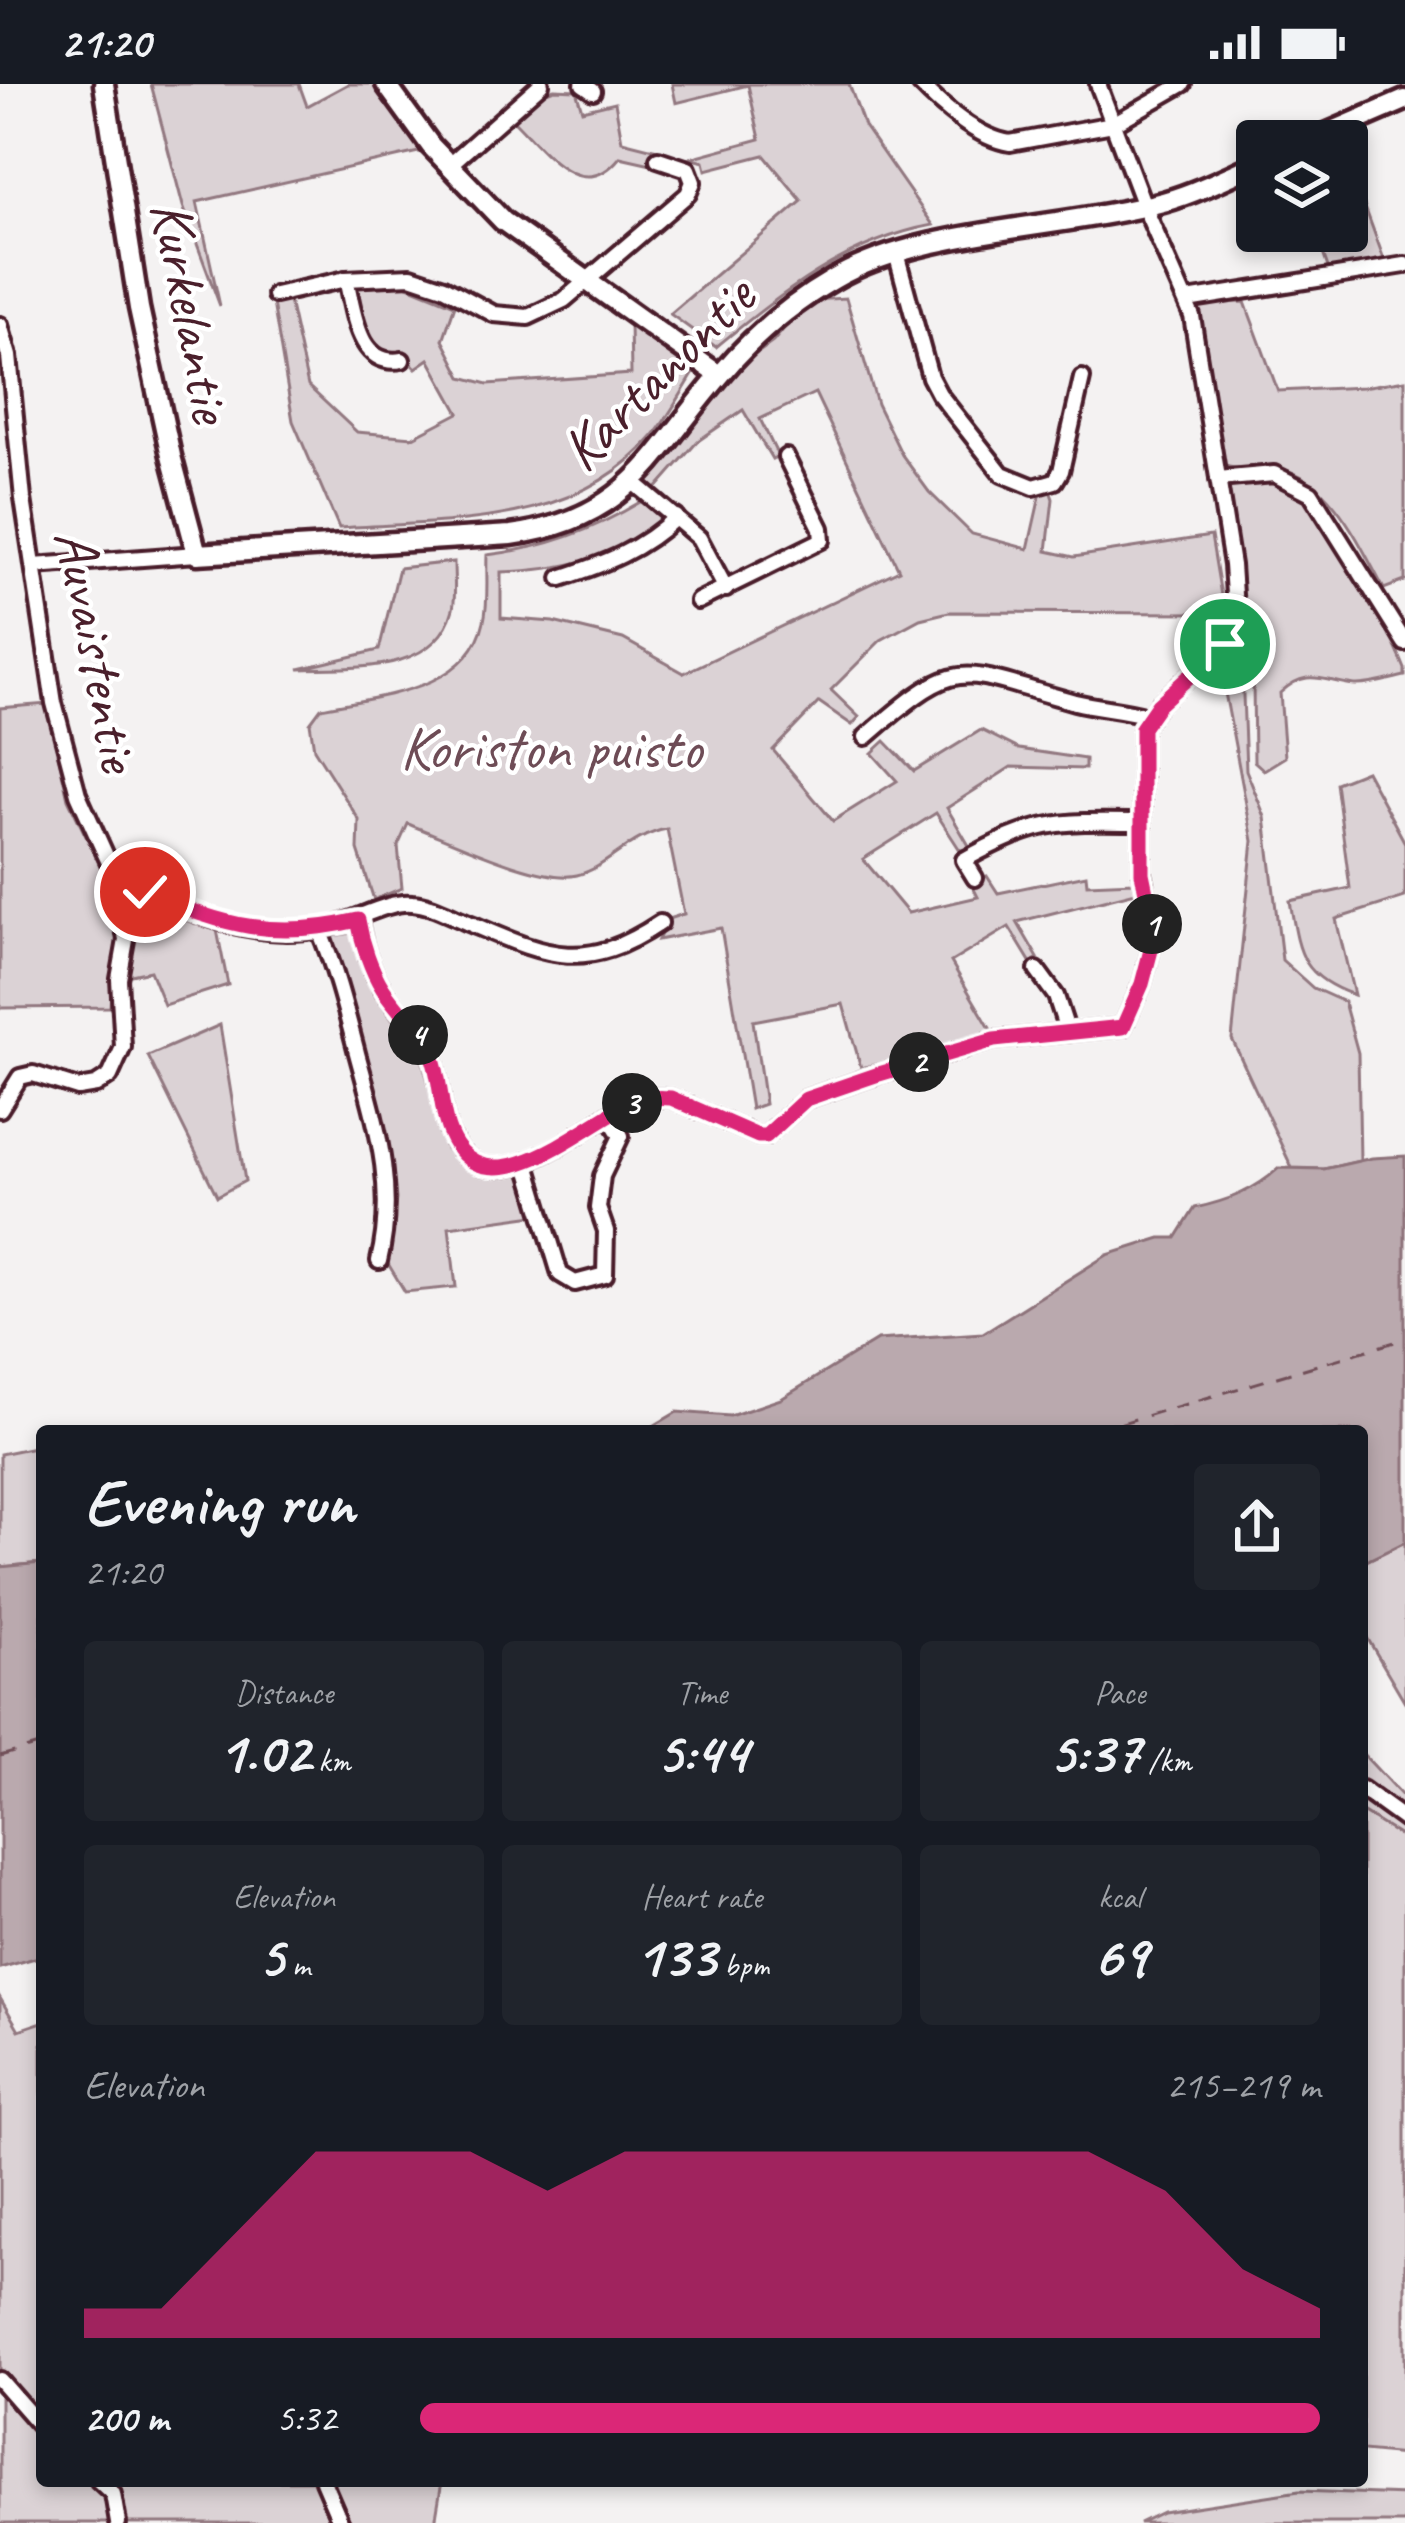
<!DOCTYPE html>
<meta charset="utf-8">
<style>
:root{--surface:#171b24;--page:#20242c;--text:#f1f3f6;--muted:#9ea1a6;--accent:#db2777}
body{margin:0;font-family:Caveat,sans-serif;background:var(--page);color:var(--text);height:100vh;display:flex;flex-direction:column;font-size:45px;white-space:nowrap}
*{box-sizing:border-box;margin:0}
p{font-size:39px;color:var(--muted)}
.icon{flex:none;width:66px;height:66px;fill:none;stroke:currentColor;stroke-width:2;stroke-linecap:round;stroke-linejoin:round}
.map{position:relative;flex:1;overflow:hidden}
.sheet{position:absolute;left:36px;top:1341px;width:1332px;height:1062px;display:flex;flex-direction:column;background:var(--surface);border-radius:12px;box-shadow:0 6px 18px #0003}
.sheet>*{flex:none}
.fabs{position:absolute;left:1236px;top:36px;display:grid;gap:24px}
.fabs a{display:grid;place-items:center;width:132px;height:132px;border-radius:12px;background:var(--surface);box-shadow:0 6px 18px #0003;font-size:60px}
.pin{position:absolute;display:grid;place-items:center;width:102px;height:102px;color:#fff;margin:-51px;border:6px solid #fff;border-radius:50%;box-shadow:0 3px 12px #0007}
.km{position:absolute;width:60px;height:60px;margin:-30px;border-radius:50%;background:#222;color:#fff;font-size:33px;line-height:60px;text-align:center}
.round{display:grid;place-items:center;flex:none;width:126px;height:126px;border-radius:12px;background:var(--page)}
.head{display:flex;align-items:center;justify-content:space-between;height:204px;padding:0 48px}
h1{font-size:66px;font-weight:800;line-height:90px}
.figures{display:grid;grid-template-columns:repeat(3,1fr);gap:18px;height:204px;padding:12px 48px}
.figures div{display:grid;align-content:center;border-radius:12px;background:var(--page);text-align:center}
.figures b{font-size:60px;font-weight:800}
.figures small{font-size:33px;font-weight:400}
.figures p{font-size:33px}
.chart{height:336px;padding:24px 48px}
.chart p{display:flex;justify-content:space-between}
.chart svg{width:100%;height:216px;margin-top:12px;fill:var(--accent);opacity:.7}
ul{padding:0 48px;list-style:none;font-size:39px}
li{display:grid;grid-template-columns:192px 144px 1fr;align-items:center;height:90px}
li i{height:30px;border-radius:15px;background:var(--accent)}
.status{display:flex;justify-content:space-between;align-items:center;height:84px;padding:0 60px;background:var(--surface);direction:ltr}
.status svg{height:33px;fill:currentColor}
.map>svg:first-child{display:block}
</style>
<div class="status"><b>21:20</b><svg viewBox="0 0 49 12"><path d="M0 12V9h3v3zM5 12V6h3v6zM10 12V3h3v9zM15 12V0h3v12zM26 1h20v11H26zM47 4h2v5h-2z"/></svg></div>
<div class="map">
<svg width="1405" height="2439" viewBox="0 0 1405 2439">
<rect width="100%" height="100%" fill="#f4f2f2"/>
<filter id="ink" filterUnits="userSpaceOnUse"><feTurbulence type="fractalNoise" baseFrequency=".00833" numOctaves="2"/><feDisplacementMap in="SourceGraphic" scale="24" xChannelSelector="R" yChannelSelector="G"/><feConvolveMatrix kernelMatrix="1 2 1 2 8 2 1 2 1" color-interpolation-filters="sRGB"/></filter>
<g filter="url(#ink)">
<g fill="#dbd2d5" stroke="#927880" stroke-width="3">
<polygon points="151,0 299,0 307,22 348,0 378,0 423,67 197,118 220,222 183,122"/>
<path d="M672 0H849L864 42 933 141C847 157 782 209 716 263L670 230 802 117 764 71 706 86 704 78 690 74 760 55 748 1 676 19Z"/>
<path d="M554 5 576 6 582 26 615 18 622 57 654 65 651 80 620 73C581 122 543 65 513 36L544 9Z"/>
<polygon points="1347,74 1385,178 1329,186 1315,147 1347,147"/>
<path d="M401 199 455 221 443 256 462 293 488 300 631 290 630 239 699 281C684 304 671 330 654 351 575 445 451 436 339 444L293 337 273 219 289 217 308 302 357 348 413 353 459 329 429 275 416 284 401 267 385 270 365 249 355 202Z"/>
<path d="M846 214 877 320 902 371 929 408 972 450 1028 465 1040 412 1050 406 1053 415 1047 467 1074 473 1211 452 1227 547 1212 529 949 528 920 535 881 556 831 606 859 633 852 641 819 618 773 666 833 737 897 697 872 669 885 657 914 687 981 646 1019 665 1085 675V685L1011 683 947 724 971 765 960 766 936 729 863 775 908 829 978 813 972 801 987 792 998 809 1086 791 1087 800 1134 798 1136 808 1017 838 1038 874 1031 879 1009 843 951 878 994 951 861 984 843 920 753 937 765 1020 751 1025 721 844 658 856 668 835 684 830 667 745C628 752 608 784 577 791 540 800 446 754 408 740L398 762 402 804 374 816 358 766 359 736 314 665 310 639 321 624C379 612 469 607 484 537 489 516 486 492 487 471 545 464 592 447 642 417L666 437C615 474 564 486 501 488V534L553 538 623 555 684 589 899 486 815 309 760 335 778 372 772 375 743 326 698 357 654 407 647 396 735 285 773 258 800 225 812 216Z"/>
<path d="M1245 218 1278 307 1363 303 1405 296V497L1384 505C1360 461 1332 394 1278 384 1259 381 1237 389 1222 380L1196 219Z"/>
<path d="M1263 398C1277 398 1287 399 1298 409 1327 433 1390 547 1405 585V592C1390 595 1370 602 1355 601 1323 598 1308 582 1280 609L1285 673 1264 686 1254 677 1253 597 1228 410 1230 403Z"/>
<path d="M454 478C454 493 456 511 453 525 436 591 352 583 299 585L379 566 399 484Z"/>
<polygon points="1241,561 1246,686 1265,733 1282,876 1313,904 1344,918 1358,969 1360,1077 1324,1085 1292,1084 1232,955 1253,757 1219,577"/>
<polygon points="47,620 68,715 110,802 217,846 228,901 164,921 150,887 112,895 110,923 0,924 0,624"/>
<path d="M1366 687 1405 759V813L1336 835 1354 911C1300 892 1299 869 1290 817L1350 804 1336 699Z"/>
<polygon points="351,849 374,910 422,975 446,1065 461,1081 472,1086 518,1084 535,1131 449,1143 456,1203 405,1208 387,1178 396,1115 392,1081 332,852"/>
<polygon points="220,941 245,1097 217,1112 148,972"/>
<polygon points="34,1363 42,1392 42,1479 0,1483 0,1370"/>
<polygon points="1405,1458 1405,1618 1362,1545 1362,1479"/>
<polygon points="1362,1669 1405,1715 1405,2371 1362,2367"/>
<polygon points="0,1914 19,1946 42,1938 42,2397 442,2397 435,2439 0,2439"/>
<polygon points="1299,2407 1405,2411 1405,2439 1139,2439 1162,2428"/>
</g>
<g fill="#baa9ae" stroke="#8d727a" stroke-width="3">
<path d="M1405 1072V1458L1362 1479V1347H645L677 1328 730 1332 781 1315 877 1256 983 1249 1107 1171 1161 1154H1176L1195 1124C1227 1117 1254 1107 1279 1084L1324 1085 1372 1074Z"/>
<polygon points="42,1479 42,1872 0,1884 0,1483"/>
</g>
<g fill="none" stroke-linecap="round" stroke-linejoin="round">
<polyline stroke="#8d727a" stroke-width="3" points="1362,1728 1405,1755"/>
<g stroke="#714f59" stroke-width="3" stroke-dasharray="15 12" stroke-linecap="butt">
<polyline points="1095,1347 1405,1255"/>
<polyline points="0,1672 42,1660"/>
</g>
<g stroke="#4a1f2b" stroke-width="22">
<g id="street">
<polyline points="583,0 593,7"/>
<path d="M920 0C942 23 978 54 1010 59L1113 40 1183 0"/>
<polyline points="448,82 541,0"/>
<polyline points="896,169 930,293 939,310 1002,390 1034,403 1055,397 1061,387 1082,294"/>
<polyline points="275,211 346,195"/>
<polyline points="1187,216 1405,181"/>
<polyline points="0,241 9,272 23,415 54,619 78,710 116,794 126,856 119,895 123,963 110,992 96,1001 78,1004 33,990 20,993 0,1025"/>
<path d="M402 276C357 284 354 226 346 195L411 192 444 203 494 230 528 233 564 216 688 110 693 98 688 85 658 75"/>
<polyline points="1218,395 1274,390 1311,409 1405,559"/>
<polyline points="633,398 699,454 726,505"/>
<polyline points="34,482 197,470"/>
<path d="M561 494C604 480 642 466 676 433"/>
<polyline points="698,517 822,456 821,444 786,373"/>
<path d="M866 653C964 567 957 587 1075 618 1099 624 1125 625 1148 632"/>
<path d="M116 794C181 825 251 860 325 844 352 838 389 816 412 819 430 820 447 830 464 837 543 870 581 892 660 839"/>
<path d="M975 794 964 776C1037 735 1060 737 1141 738"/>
<path d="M359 836C362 859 371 886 383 905 398 928 421 947 432 972 443 1000 439 1035 456 1061 498 1125 591 1034 635 1017 646 1013 659 1013 671 1014L758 1052H766L806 1015 879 990 994 956 1123 943 1142 900 1155 851 1142 789V644L1158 621 1225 559 1236 540 1232 481 1192 232 1144 122 1098 0"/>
<path d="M319 846C336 886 346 927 357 969 376 1040 397 1104 379 1177"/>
<polyline points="1037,886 1056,912 1068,949"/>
<polyline points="526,1077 560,1190 575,1199 605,1191 606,1147 598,1124 602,1092 621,1052 608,1031"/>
<polyline points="1362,1705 1405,1736"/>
<polyline points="0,2296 42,2344"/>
<polyline points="99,2397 113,2410 118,2439"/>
<polyline points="323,2397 341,2439"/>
</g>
</g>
<g stroke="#4a1f2b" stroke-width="27">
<g id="secondary">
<path d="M104 0 139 224 171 372 197 470 511 451C631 435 653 368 722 289 754 251 791 220 834 195 919 145 1058 145 1155 120 1190 112 1224 94 1257 80"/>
<polyline points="386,0 431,62 503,137 719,291"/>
<polyline points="1310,57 1405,16"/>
</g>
</g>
<use href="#street" stroke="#fff" stroke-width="14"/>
<use href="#secondary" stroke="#fff" stroke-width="18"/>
</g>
</g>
<g fill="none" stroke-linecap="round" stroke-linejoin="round" filter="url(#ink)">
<g stroke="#fff" stroke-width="24">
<path id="route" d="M145 808C222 842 275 856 358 836 362 859 371 886 383 905 398 928 421 947 432 972 443 1000 439 1035 456 1061 497 1124 592 1034 635 1017 647 1013 659 1013 671 1014L758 1052H766L806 1015 879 990 994 956 1123 943 1142 900 1155 851 1142 789V644L1158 621 1225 560"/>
</g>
<use href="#route" stroke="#db2777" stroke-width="15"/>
</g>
<g text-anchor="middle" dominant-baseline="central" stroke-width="9" stroke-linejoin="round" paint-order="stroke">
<g font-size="60" fill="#4a1f2b" stroke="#fff">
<text transform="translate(192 227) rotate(79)">Kurkelantie</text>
<text transform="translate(657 289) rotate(-45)">Kartanontie</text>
<text transform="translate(98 566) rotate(79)">Auvaistentie</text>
</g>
<g font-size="60" fill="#6e4c56" stroke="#fff">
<text x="551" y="664">Koriston puisto</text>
</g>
</g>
</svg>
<div class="fabs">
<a><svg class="icon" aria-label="layers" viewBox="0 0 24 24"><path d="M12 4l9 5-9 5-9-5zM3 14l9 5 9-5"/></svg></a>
</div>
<div class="pin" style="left:1225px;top:560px;background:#1e9e55"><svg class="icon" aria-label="arrive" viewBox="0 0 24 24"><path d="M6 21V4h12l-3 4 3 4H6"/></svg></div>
<div class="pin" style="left:145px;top:808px;background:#d93025"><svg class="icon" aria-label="check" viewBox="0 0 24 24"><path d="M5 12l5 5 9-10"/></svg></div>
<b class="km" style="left:1152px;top:840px">1</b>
<b class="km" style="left:919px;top:978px">2</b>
<b class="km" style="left:632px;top:1019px">3</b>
<b class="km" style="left:418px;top:951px">4</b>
<section class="sheet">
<div class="head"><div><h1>Evening run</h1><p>21:20</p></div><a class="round"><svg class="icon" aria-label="share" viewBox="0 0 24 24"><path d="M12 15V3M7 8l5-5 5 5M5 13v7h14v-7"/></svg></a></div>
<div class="figures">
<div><p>Distance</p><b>1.02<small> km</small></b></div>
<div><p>Time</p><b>5:44</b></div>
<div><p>Pace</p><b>5:37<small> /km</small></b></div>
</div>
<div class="figures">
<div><p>Elevation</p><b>5<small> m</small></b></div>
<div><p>Heart rate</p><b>133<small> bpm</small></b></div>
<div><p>kcal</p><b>69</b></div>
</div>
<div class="chart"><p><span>Elevation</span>215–219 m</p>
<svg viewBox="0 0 160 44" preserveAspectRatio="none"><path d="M0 44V38L10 38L20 22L30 6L40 6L50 6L60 14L70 6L80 6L90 6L100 6L110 6L120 6L130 6L140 14L150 30L160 38V44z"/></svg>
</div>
<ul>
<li><b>200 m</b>5:32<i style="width:100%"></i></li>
</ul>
</section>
</div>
